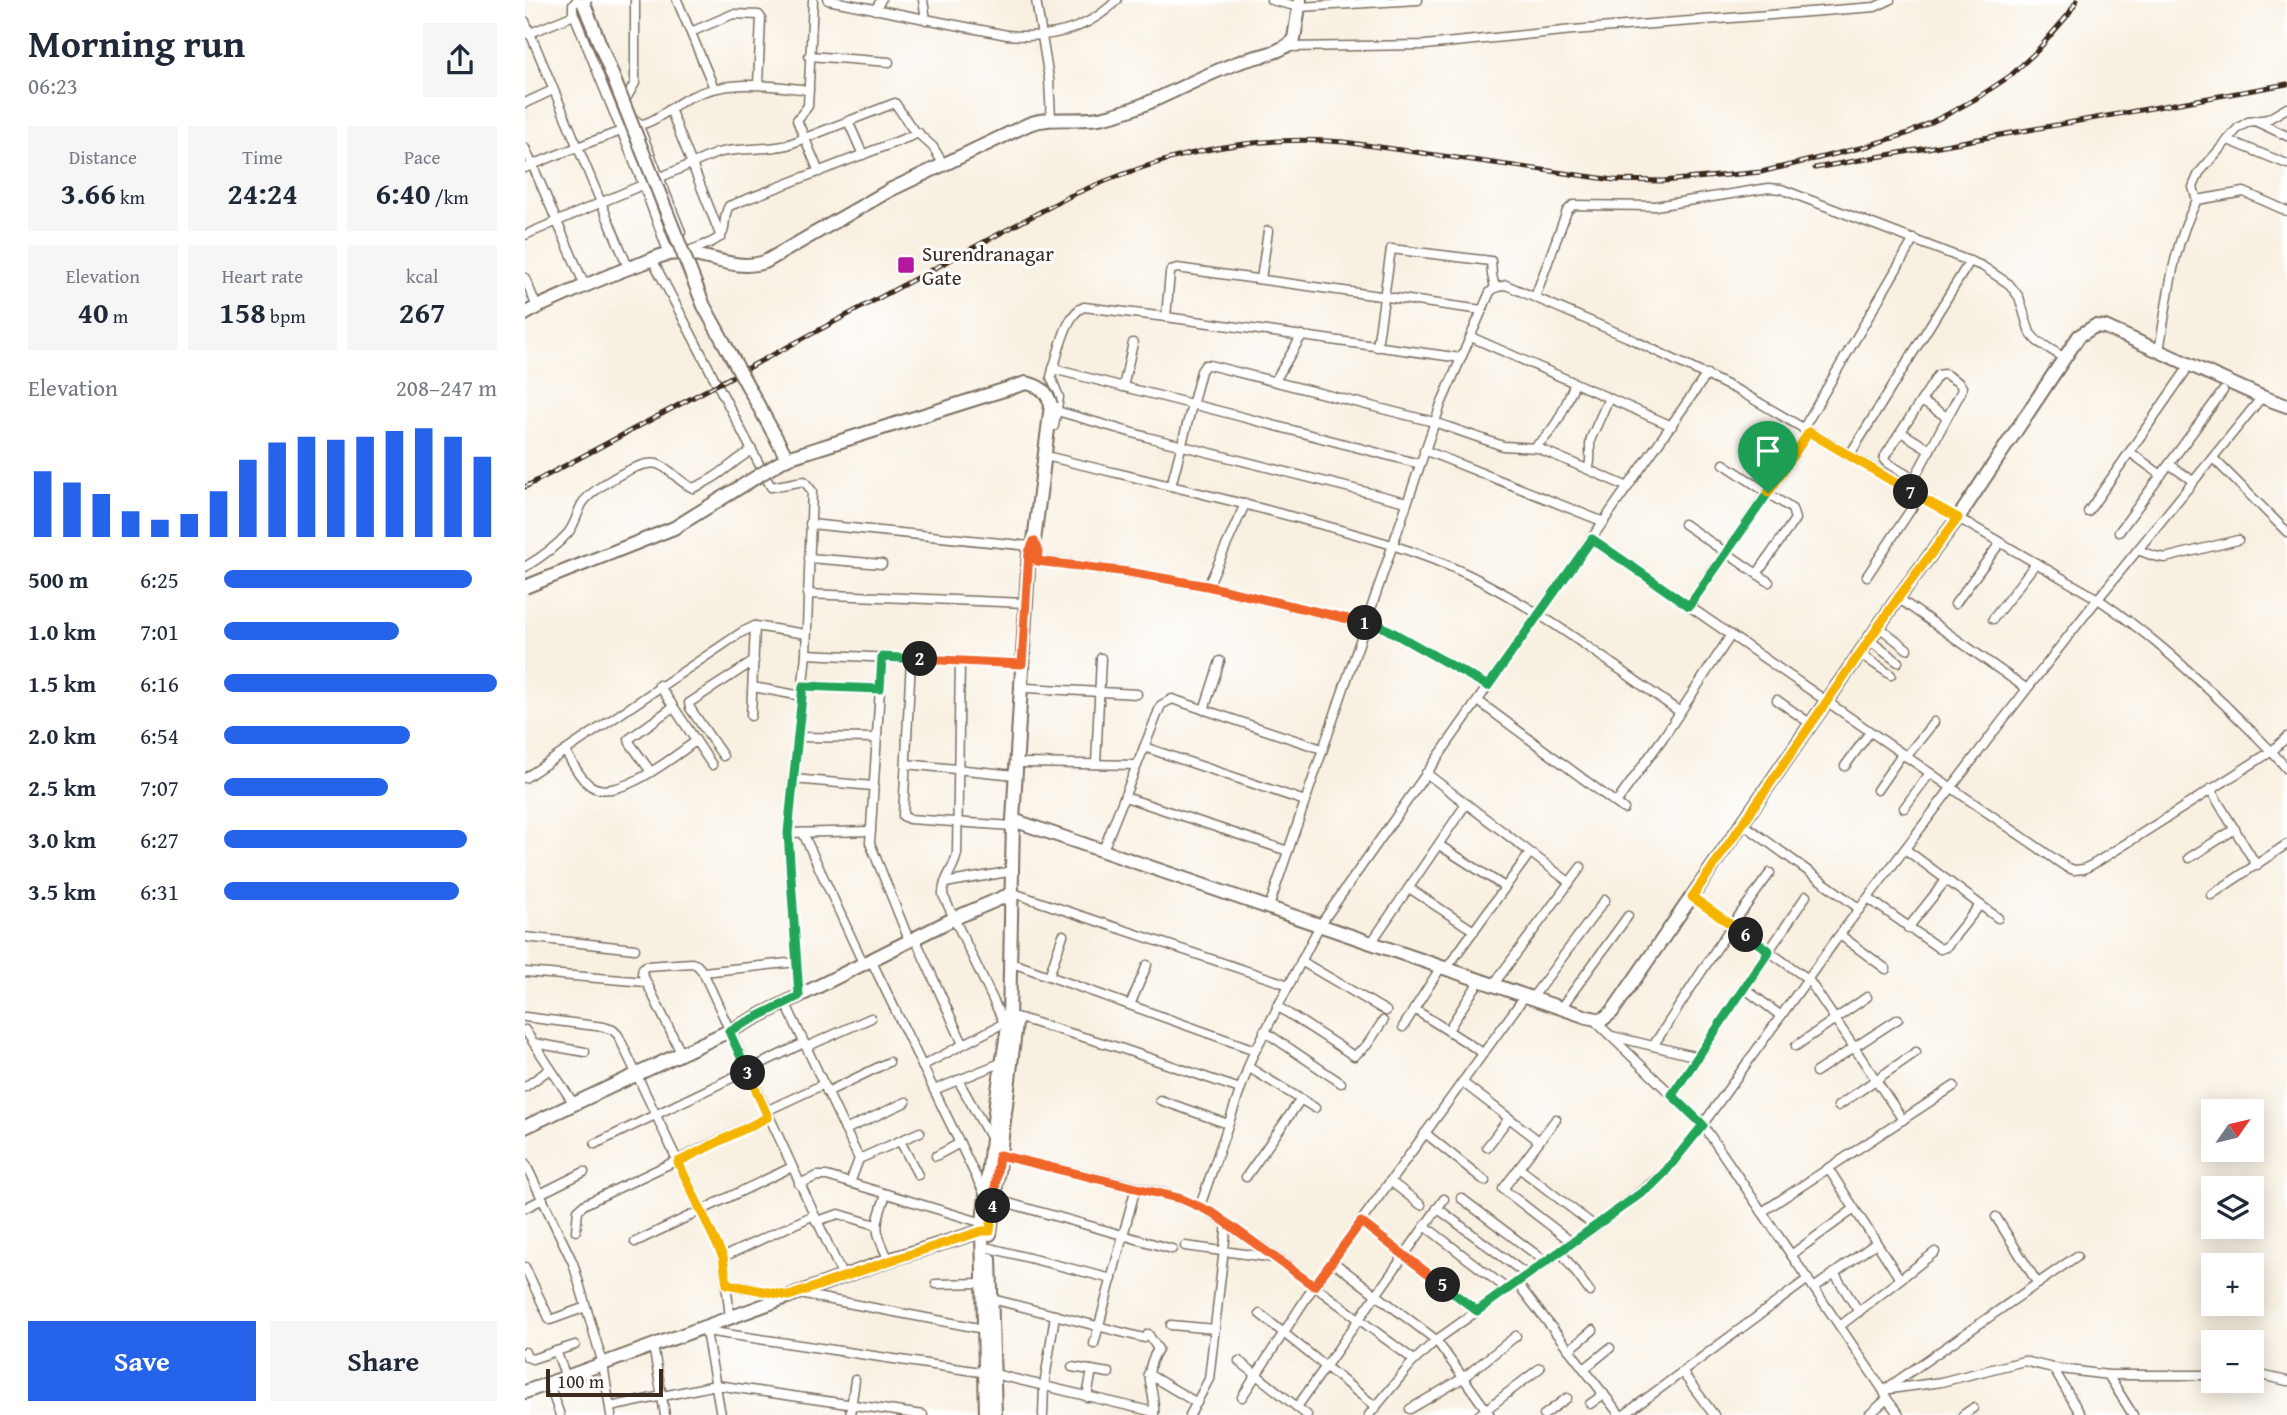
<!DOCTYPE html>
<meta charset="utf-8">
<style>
:root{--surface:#fff;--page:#f6f6f7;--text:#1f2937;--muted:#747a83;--accent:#2563eb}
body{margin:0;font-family:"Gentium Book Plus",serif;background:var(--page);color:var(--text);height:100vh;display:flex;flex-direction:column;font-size:26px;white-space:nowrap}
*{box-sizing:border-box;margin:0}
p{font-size:23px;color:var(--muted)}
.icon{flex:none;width:38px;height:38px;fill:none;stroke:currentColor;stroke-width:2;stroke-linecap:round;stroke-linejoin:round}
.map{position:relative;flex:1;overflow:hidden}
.side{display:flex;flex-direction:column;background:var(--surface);width:525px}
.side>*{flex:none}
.needle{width:46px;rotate:56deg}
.tools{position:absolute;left:1676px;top:1099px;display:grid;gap:14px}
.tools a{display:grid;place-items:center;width:63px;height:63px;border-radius:0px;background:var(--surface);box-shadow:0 4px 18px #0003;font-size:35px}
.scale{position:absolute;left:21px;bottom:18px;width:117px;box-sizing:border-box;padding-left:7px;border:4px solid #3b2a1e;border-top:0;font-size:19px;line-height:24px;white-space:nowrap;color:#3b2a1e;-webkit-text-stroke:5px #fff;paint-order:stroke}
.pin{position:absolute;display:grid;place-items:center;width:60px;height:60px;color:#fff;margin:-72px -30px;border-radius:50% 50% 50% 0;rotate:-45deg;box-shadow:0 0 7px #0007}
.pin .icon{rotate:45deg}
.km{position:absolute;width:35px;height:35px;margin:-18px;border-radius:50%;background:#222;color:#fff;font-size:19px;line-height:35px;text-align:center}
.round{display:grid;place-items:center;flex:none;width:74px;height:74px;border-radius:0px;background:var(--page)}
.summary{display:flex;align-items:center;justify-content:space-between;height:119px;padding:0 28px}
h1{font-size:38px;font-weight:600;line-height:52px}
.metrics{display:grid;grid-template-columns:repeat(3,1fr);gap:10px;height:119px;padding:7px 28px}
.metrics div{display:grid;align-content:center;border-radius:0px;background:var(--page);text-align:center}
.metrics b{font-size:30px;font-weight:600}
.metrics small{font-size:19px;font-weight:400}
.metrics p{font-size:19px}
.chart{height:196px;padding:14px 28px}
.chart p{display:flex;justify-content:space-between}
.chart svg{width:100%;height:126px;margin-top:7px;stroke:var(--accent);stroke-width:6}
.action{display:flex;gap:14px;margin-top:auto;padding:14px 28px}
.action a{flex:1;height:80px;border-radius:0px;background:var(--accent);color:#fff;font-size:28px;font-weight:600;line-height:80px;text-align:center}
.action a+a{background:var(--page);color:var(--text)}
ul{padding:0 28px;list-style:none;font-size:23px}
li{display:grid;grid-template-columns:112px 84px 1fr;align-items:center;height:52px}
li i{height:18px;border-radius:9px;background:var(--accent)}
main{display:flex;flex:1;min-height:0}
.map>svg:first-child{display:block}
</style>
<main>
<section class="side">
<div class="summary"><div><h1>Morning run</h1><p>06:23</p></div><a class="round"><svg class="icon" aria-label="share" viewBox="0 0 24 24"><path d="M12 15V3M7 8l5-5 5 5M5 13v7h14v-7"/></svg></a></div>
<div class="metrics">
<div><p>Distance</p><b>3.66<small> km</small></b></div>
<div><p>Time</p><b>24:24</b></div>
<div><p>Pace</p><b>6:40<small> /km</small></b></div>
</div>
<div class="metrics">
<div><p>Elevation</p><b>40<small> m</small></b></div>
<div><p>Heart rate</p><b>158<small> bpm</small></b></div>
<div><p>kcal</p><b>267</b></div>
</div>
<div class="chart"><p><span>Elevation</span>208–247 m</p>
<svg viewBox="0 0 160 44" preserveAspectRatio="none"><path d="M5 44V21M15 44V25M25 44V29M35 44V35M45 44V38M55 44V36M65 44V28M75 44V17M85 44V11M95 44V9M105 44V10M115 44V9M125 44V7M135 44V6M145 44V9M155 44V16"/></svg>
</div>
<ul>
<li><b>500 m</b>6:25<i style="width:91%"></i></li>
<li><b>1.0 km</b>7:01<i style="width:64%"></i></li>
<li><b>1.5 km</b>6:16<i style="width:100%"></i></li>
<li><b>2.0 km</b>6:54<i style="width:68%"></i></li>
<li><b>2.5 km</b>7:07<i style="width:60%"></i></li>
<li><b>3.0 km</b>6:27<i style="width:89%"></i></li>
<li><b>3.5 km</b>6:31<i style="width:86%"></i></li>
</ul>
<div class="action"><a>Save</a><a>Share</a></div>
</section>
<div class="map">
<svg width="1762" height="1415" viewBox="0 0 1762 1415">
<rect width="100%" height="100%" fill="#fff"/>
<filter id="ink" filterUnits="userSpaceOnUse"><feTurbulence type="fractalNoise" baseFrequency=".0143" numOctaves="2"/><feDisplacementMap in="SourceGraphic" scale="14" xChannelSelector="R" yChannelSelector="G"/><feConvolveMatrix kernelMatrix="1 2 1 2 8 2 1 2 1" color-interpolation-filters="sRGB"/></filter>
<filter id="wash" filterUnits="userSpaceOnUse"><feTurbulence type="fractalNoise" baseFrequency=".00686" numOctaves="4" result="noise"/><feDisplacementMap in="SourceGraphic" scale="28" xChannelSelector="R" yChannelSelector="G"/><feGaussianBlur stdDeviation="1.57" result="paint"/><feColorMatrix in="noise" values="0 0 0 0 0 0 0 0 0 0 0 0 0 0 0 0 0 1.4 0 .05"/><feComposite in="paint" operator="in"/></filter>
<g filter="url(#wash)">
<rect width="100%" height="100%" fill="#f8f0e1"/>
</g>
<g filter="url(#ink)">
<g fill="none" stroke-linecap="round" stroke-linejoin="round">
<g stroke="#7d6f62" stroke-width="11">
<g id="street">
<polyline points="52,0 48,5 48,12 118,184 144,254"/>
<polyline points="152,0 189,88"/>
<polyline points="288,0 283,106 272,120 294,172"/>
<path d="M303 0 482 35C523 39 562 31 592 0"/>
<polyline points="398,0 401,20"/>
<polyline points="511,0 524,79 526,119"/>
<polyline points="746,0 774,7 893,0"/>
<polyline points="350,10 356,0"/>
<polyline points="0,21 103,267"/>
<polyline points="166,32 208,14 234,15 236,18 233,84"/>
<polyline points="3,34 49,15"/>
<polyline points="762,47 900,45 1048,30 1350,7 1365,0"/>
<polyline points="284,56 364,62"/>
<polyline points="102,97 110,83 110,0"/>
<polyline points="0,103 28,90"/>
<polyline points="145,109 196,237"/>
<polyline points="112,121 156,232"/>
<polyline points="323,121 338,155"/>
<polyline points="1732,122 1762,136"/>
<polyline points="1703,140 1762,164"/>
<polyline points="0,148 60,286"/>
<path d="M0 168C40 151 80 136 121 123 136 118 148 105 163 98 202 79 241 85 284 90"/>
<polyline points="1672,200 1719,192 1762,211"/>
<path d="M0 235 192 153C215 147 239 151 262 145L370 103 386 127 408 147 419 165"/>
<path d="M163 251C175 246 198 242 199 228 200 220 200 212 204 206L394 133"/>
<polyline points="127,259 246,487 279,481 287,491 281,654 263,833 274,996"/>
<polyline points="0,278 12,307"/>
<polyline points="736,279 743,231"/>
<polyline points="1010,297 1042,211 1048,205 1130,206 1244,188 1256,189 1457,266 1484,284 1494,297 1505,333 1512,341 1541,359"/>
<polyline points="641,317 645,273 646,270 652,268 957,310"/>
<polyline points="946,337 1147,426"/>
<polyline points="852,347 866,249 966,261 967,275 970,288"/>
<path d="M1634 351C1643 298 1647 248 1672 200L1668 187 1674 173 1713 128 1723 122 1743 119 1762 108"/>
<polyline points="528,369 702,413 895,464"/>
<polyline points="750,381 777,335"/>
<polyline points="598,387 608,343"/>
<polyline points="1396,401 1422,417"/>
<polyline points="532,411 622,437 881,502"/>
<path d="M529 426 534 397 526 377 528 369C534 352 541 313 559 307L641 317 936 358"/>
<polyline points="1278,429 1389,239"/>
<polyline points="1376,432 1405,450"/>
<path d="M1009 447C1032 431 1039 408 1050 383"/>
<polyline points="899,450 1079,522"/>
<polyline points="1605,452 1636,475"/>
<polyline points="1324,456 1445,261"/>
<path d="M525 457C607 477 690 496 772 518 830 534 887 548 942 574 1018 611 1086 664 1155 712"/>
<polyline points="1688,458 1762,532"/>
<polyline points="1199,464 1267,509 1270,519 1232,574"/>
<polyline points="1644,464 1668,481"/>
<path d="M1063 469C1068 458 1063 449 1066 438L1084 398"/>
<polyline points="646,486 676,371 680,365 684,365 909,422 978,446 1013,448 1103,487"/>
<polyline points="1383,490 1436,392 1437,387 1434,383 1420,374 1413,375 1360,456 1359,460 1362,463 1389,479"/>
<polyline points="1563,512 1660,372"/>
<polyline points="285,524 505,546"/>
<polyline points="1159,524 1244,582"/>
<polyline points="1594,532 1698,391"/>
<polyline points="1067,539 1541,867 1549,870 1559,869 1572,862 1747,751 1762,737"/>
<polyline points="1613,550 1629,556 1640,558 1713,540"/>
<polyline points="284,558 357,564"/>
<polyline points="512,560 603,572 683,586 840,624"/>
<path d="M0 567C15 558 31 547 43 533 50 525 52 513 57 504 66 489 115 459 132 464 146 468 154 483 168 488 191 480 207 462 227 450"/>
<polyline points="1342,576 1394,497"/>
<polyline points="683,586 720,504"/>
<polyline points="282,594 501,603"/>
<polyline points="1373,598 1502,689"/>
<polyline points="1430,604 1475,543"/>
<polyline points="1164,606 1284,432"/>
<polyline points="842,618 963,686"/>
<polyline points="1468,619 1511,563"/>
<polyline points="1353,626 1382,649"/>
<polyline points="1344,640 1373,662"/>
<polyline points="281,654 497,664"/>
<polyline points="1335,654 1366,675"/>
<polyline points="357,658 345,843 384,940"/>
<polyline points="386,659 378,816 384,819 488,826"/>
<path d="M435 661 432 853C430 868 417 880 418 895L481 1027"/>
<polyline points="134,685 187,765"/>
<polyline points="278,686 355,689"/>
<polyline points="228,687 277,696"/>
<polyline points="502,688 612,694"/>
<polyline points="1252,700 1286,724"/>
<polyline points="953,701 1099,809"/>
<polyline points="679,710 695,661"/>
<polyline points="226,716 230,626"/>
<polyline points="273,737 351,738"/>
<polyline points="619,747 780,801"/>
<path d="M40 751C47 762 55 779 66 786 93 803 149 756 171 741"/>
<polyline points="198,756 165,708 164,703 229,661"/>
<polyline points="1381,757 1409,722"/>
<polyline points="499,763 612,765"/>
<polyline points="381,764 490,775"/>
<polyline points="571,764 576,658"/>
<polyline points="1320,766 1345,732"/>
<polyline points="126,772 105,743 104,739 148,707"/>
<polyline points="901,773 1044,882"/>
<polyline points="0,778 217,632 230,626 281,634"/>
<polyline points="268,779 348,786"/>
<polyline points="1685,789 1732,866"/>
<polyline points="1352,790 1377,754"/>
<polyline points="600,797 763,851"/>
<polyline points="1091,803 1140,735 1206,635"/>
<polyline points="1379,808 1405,773"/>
<polyline points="1217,823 1335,909"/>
<polyline points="263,833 346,831"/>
<polyline points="278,833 338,963"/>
<polyline points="914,845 980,887"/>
<polyline points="1380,849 1473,918"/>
<polyline points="578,850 636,705 647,699 797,749"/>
<polyline points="1664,858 1710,829"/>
<polyline points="420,883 488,871"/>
<polyline points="884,888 949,931"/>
<polyline points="488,893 764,985"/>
<polyline points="1686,895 1762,844"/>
<polyline points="1167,897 1283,979 1378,1120"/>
<polyline points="1343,898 1415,949 1421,947 1455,905"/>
<path d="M744 907 916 404 965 292 970 288 981 285 1102 337 1216 392 1573 599C1622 632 1659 666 1702 707 1722 727 1743 746 1762 769"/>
<polyline points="1383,928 1421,880"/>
<polyline points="1315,935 1361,969"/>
<polyline points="0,937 110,949"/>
<polyline points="390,938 438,1044"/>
<polyline points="846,943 941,804"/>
<polyline points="346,960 459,1193"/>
<polyline points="776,961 861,1011"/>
<polyline points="493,965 730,1050"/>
<polyline points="921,969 1005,853"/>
<polyline points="0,972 121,982"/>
<polyline points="178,972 272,962"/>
<polyline points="524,976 538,935"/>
<polyline points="968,985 1056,867"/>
<polyline points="1219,988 1256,1016"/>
<polyline points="1007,998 1080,900"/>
<polyline points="260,1002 334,1159 325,1183"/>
<polyline points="605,1005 622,965"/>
<polyline points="752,1006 829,1056 842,1045 858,1021"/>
<polyline points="1036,1008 1103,916"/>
<polyline points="889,1009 958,1053"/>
<polyline points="0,1017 79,1027 88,1030 93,1035 198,1257 205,1317"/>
<polyline points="491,1017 595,1048 715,1089"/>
<polyline points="1068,1019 1178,1125 1358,1390 1362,1399 1344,1415"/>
<polyline points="878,1027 916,967"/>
<polyline points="0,1030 49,1104"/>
<polyline points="923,1030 955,980"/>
<polyline points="739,1031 816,1083"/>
<polyline points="1087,1036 1173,1057"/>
<polyline points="9,1043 60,1052"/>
<polyline points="1128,1046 1207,925 1245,873"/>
<polyline points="1271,1046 1342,997"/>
<polyline points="281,1047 346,1018"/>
<polyline points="156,1053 117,973 118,968 121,966 167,963 172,965 178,972 318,1277"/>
<polyline points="397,1066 479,1023"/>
<polyline points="723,1067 790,1108"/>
<polyline points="1291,1072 1373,1019"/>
<polyline points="433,1080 466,1139"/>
<polyline points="937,1082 1014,1141"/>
<polyline points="0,1087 25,1069"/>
<polyline points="409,1090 478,1062"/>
<polyline points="302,1092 364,1062"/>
<polyline points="1147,1095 1281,896"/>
<polyline points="635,1100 703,1124"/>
<polyline points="1313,1106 1391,1052"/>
<polyline points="241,1111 299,1084"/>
<polyline points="1031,1119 978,1189 1048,1243"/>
<polyline points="320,1130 381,1102"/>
<polyline points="900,1133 960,1181"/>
<polyline points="375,1141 393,1175"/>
<polyline points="70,1144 279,1043"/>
<polyline points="962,1147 984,1118"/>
<polyline points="474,1155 634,1192 675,1206 742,1251 889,1360"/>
<polyline points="411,1156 435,1143"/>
<polyline points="334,1159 395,1132"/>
<polyline points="0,1163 48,1263 78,1364 86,1415"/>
<polyline points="994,1168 1071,1227"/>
<polyline points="1303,1168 1375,1279"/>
<polyline points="721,1177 776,1099"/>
<polyline points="865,1181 896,1205"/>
<polyline points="274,1184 292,1176 302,1176 458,1223"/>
<polyline points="15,1194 59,1172"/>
<path d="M361 1194C350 1227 348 1228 364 1260"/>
<polyline points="936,1198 1021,1262"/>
<polyline points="469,1199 647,1249"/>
<polyline points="675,1206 726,1059 795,925 1182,374"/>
<polyline points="0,1208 18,1199"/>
<polyline points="912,1208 1002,1275"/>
<polyline points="1237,1212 1429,1086"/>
<polyline points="1471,1217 1513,1284"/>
<polyline points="291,1221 314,1214 351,1225"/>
<polyline points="836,1222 952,1311"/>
<polyline points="900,1226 982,1289"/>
<polyline points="51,1231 53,1210 60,1204 243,1117"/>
<polyline points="110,1242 267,1167"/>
<polyline points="660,1246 750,1258"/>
<polyline points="465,1248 587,1279"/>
<polyline points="1036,1252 1065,1292"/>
<polyline points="1266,1255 1329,1209"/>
<polyline points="198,1257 289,1215"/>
<polyline points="807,1261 911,1340 965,1415"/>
<polyline points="0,1267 25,1320 61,1307"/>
<polyline points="1309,1273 1334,1312"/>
<polyline points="992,1283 1095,1415"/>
<polyline points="202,1284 261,1296"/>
<polyline points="411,1284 457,1283"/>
<polyline points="1289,1288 1351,1243"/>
<polyline points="275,1294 459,1329"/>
<polyline points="467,1299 619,1338"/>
<polyline points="735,1314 851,1407"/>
<polyline points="646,1325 690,1329"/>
<polyline points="180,1326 196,1415"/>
<polyline points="1315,1326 1410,1252"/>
<polyline points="181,1331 469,1374 629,1412"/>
<path d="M623 1334 633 1349C615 1378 631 1385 629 1415"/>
<polyline points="569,1344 611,1187"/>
<polyline points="128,1345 140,1415"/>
<polyline points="1044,1350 1068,1330"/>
<polyline points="31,1351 41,1377"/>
<polyline points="0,1352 2,1357 7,1359 50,1345"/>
<polyline points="714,1361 782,1415"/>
<polyline points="547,1367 584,1373"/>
<polyline points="1528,1368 1556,1415"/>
<polyline points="1059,1369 1085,1348"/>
<polyline points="1157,1372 1189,1415"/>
<polyline points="623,1374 672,1403"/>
<polyline points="1583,1375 1608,1415"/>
<polyline points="1727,1376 1740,1376 1762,1381"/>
<polyline points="24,1384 35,1415"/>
<polyline points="1362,1388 1552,1256"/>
<polyline points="1358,1390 1416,1382 1499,1361 1528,1368 1583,1375 1689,1375"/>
<polyline points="562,1397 567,1370"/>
<polyline points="717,1397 789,1286 1000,996"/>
<polyline points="1362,1399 1374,1415"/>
<polyline points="1065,1404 1079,1394"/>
<polyline points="85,1407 191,1385 398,1415"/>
<polyline points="772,1407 919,1199"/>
<polyline points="885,1409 938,1378 991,1336"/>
<polyline points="325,1415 330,1380"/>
<polyline points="518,1415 519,1386 530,1315"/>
<polyline points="665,1415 684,1379 702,1223"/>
<polyline points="844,1415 886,1364 910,1341 1084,1217 1140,1172 1168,1138 1310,941 1477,721 1563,611 1737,397"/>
<polyline points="954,1415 1015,1368"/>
<polyline points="1019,1415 1042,1398"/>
<polyline points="1099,1415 1283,1279"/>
<polyline points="1438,1415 1448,1408"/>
</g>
</g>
<g stroke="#7d6f62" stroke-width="16">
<g id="secondary">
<path d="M0 314 12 307C47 292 81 275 118 263 126 260 135 255 144 254 177 249 206 273 240 262L365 190 504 124C528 115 554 123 579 117 627 107 668 78 715 62 733 55 755 55 769 39L775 0"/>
<polyline points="488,820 1062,1017 1077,1020 1087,1012 1373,598 1433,518 1554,336 1570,326 1580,327 1737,397 1762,406"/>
<polyline points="0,1127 204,1031 430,918 488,893"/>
<polyline points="465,1234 491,1023"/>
<polyline points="465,1259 470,1415"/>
<polyline points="0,1392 364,1260 457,1231 465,1231"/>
<polyline points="461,1415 457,1231 471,1103 484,1020 488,820 504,552 509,541 526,405"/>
</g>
</g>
<use href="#street" stroke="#fff" stroke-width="8"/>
<use href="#secondary" stroke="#fff" stroke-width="12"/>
<g stroke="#3b2a1e" stroke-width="5">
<g id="rail">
<polyline points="1290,168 1762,84"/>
<path d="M0 487 545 196C637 155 718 134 819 142L1089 180 1138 181 1236 172 1339 147 1384 133 1421 115 1452 98 1485 76 1512 51 1543 15 1552 0"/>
</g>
</g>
<use href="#rail" stroke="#fff" stroke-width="2.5" stroke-dasharray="8" stroke-linecap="butt"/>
<g stroke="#7d6f62" stroke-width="16" stroke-linecap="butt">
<g id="secondary-bridge">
<path d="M59 4 179 306 262 458 501 383C515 386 522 391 526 405"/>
<polyline points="0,587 149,528 262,458"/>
</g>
</g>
<use href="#secondary-bridge" stroke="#fff" stroke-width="12"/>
</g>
</g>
<g fill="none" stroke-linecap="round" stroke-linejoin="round" filter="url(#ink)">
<g stroke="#fff" stroke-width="14">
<polyline id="split-1" points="840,623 842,618 963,686 1067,539 1164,606 1243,493"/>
</g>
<g stroke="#fff" stroke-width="14">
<polyline id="split-2" points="395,659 497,664 504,552 509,541 513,551 512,561 603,572 682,586 840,623"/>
</g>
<g stroke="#fff" stroke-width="14">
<polyline id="split-3" points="223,1073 204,1031 274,996 263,833 278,686 355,689 357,657 395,659"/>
</g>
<g stroke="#fff" stroke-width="14">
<polyline id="split-4" points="223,1073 243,1117 153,1162 198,1257 202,1284 264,1296 364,1261 457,1231 465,1231 468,1206"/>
</g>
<g stroke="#fff" stroke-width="14">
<polyline id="split-5" points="468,1206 474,1155 657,1199 688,1213 789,1286 836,1222 918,1285"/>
</g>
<g stroke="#fff" stroke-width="14">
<polyline id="split-6" points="918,1285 952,1311 1126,1186 1140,1172 1178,1125 1147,1095 1244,951 1221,935"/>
</g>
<g stroke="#fff" stroke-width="14">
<polyline id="split-7" points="1221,935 1167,897 1373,598 1433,518 1386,492"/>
</g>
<g stroke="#fff" stroke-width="14">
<polyline id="split-8" points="1243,493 1284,432 1386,492"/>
</g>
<use href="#split-1" stroke="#22a559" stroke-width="9"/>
<use href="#split-2" stroke="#f0652b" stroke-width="9"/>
<use href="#split-3" stroke="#22a559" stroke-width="9"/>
<use href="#split-4" stroke="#f5b400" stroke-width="9"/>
<use href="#split-5" stroke="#f0652b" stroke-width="9"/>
<use href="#split-6" stroke="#22a559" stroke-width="9"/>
<use href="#split-7" stroke="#f5b400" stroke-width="9"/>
<use href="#split-8" stroke="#f5b400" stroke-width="9"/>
</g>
<rect fill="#b5179e" stroke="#fff" stroke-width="2.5" x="372" y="256" width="18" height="18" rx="3.5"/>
<g text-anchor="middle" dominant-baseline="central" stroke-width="6" stroke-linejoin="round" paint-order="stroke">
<g font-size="21" fill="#3b2a1e" stroke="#fff" text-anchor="start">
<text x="397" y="253">Surendranagar<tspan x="397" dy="24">Gate</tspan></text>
</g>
</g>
</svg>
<div class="tools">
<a><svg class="needle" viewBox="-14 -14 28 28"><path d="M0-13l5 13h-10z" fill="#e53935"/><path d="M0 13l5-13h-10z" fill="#747a83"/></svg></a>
<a><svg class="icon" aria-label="layers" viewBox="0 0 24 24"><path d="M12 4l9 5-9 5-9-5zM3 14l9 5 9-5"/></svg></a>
<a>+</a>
<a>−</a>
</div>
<div class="scale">100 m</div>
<div class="pin" style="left:1243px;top:493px;background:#1e9e55"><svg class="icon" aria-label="arrive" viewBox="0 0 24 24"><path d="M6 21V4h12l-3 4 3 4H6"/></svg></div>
<b class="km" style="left:840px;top:623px">1</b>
<b class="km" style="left:395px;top:659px">2</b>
<b class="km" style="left:223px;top:1073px">3</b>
<b class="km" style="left:468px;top:1206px">4</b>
<b class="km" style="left:918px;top:1285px">5</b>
<b class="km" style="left:1221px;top:935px">6</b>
<b class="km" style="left:1386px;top:492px">7</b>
</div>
</main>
